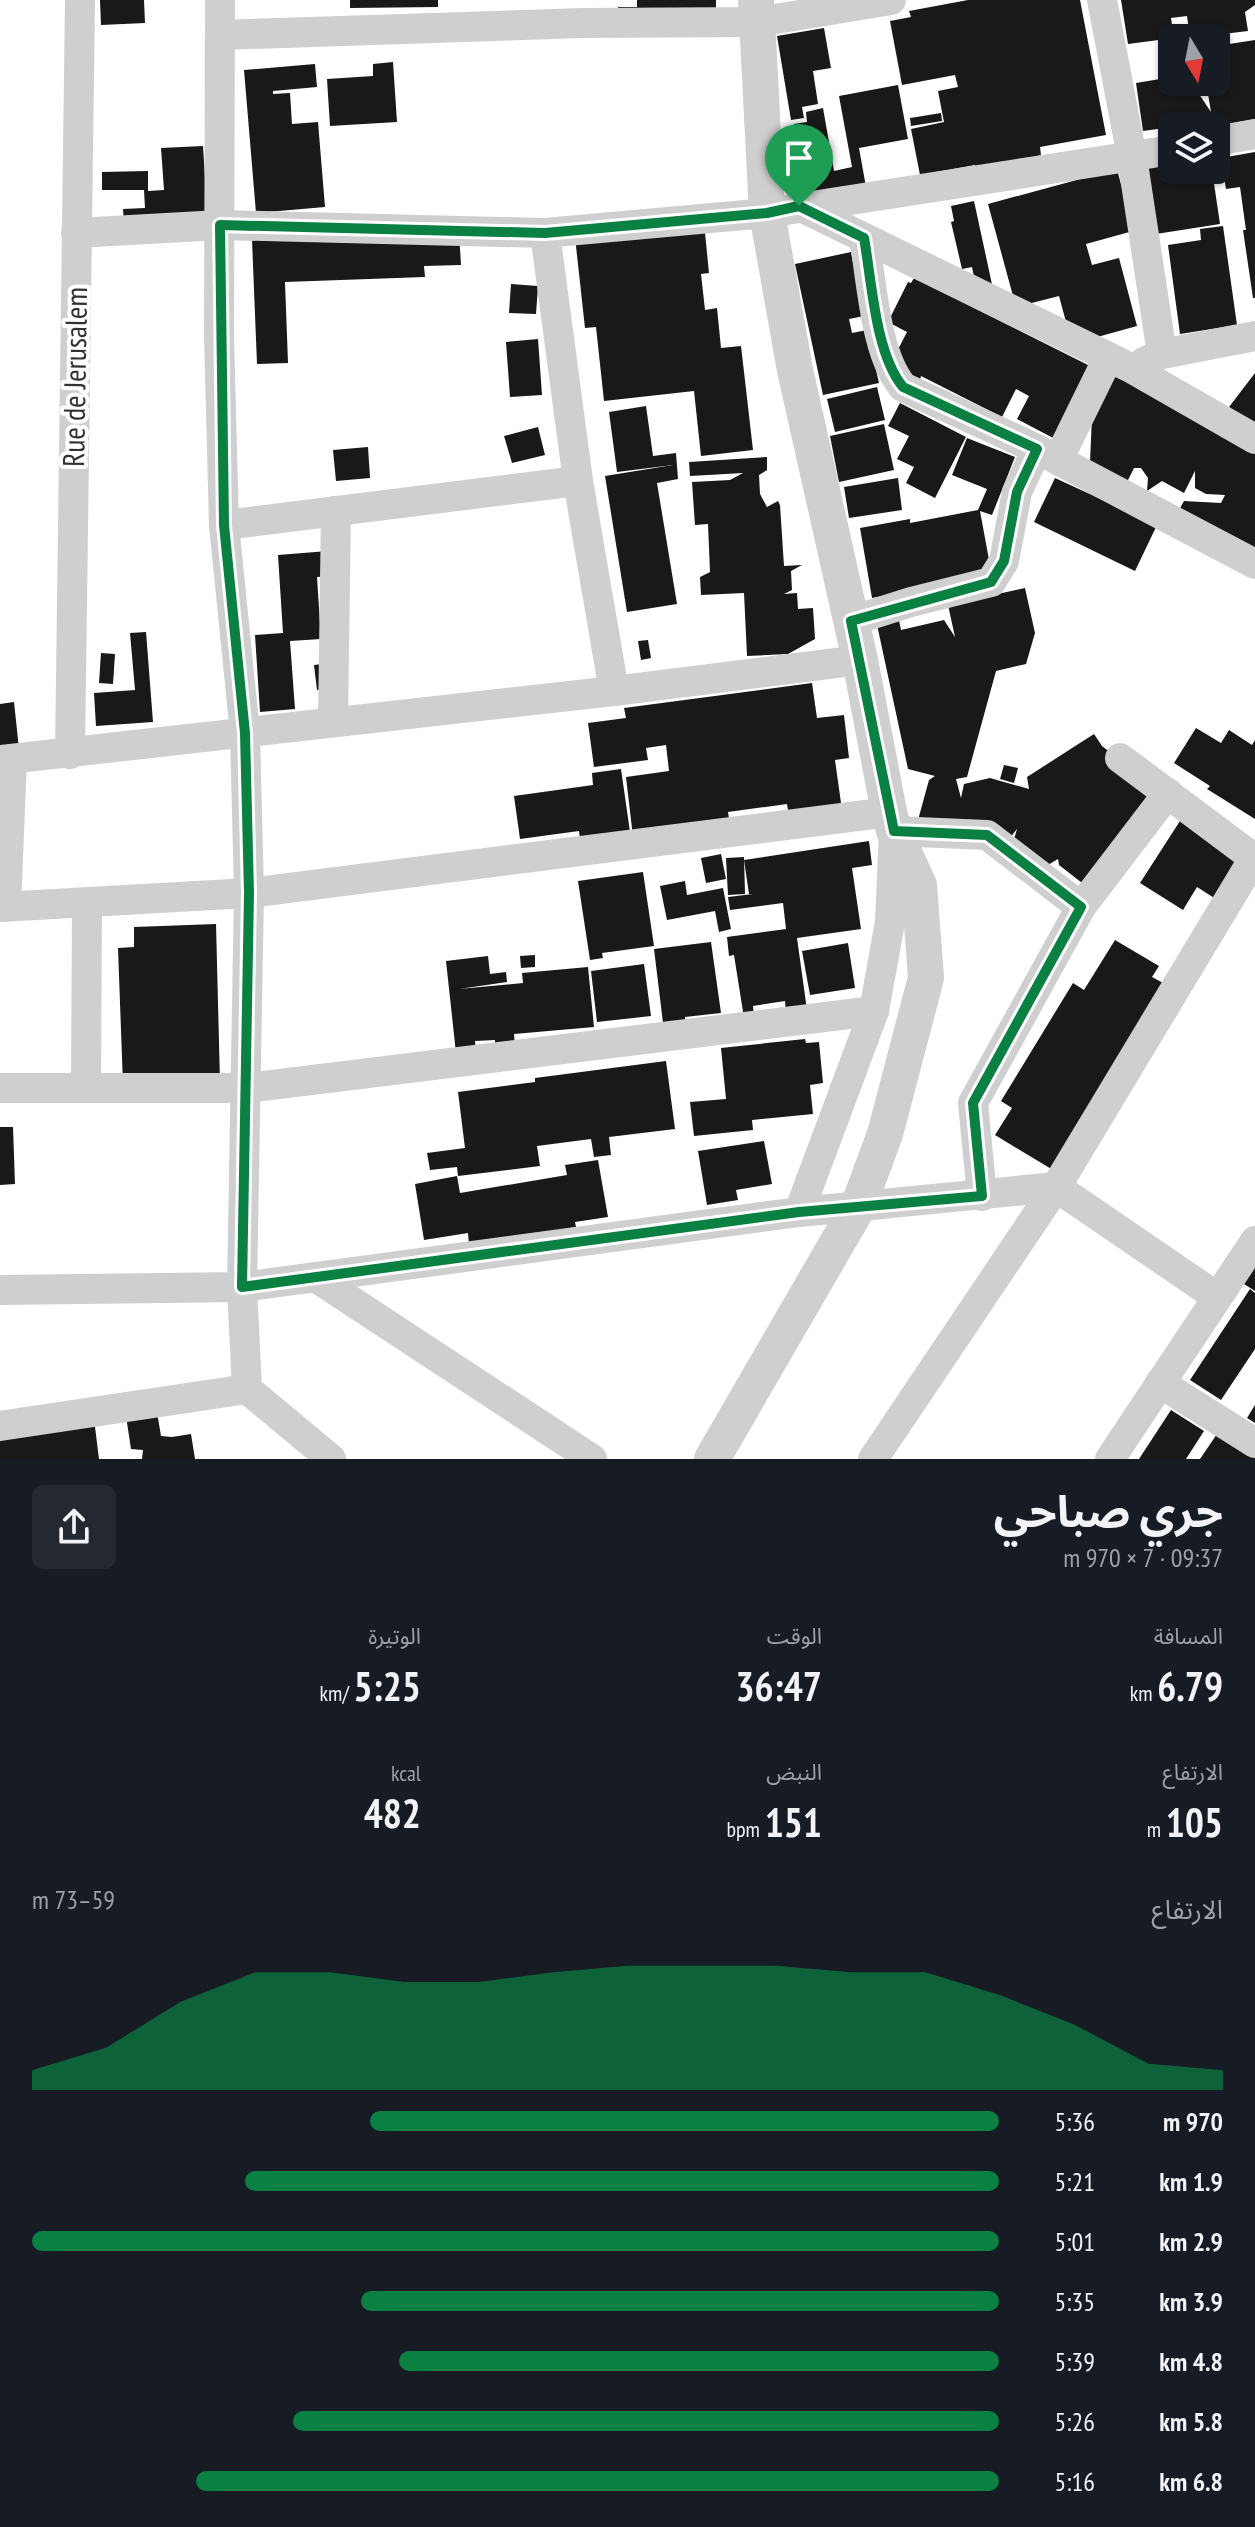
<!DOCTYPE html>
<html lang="ar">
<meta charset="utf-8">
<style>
:root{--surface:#171b24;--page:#242831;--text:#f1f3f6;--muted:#9ea1a6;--accent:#0b8043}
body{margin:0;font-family:"PT Sans Narrow","Noto Sans Arabic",sans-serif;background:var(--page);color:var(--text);direction:rtl;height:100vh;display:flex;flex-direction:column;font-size:30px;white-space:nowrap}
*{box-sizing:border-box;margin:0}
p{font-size:26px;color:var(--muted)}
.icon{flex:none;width:44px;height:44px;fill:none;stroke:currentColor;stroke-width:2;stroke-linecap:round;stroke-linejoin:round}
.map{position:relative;height:1459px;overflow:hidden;direction:ltr}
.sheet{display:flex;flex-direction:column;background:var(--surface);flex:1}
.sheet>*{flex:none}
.needle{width:52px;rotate:170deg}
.fabs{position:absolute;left:1158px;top:24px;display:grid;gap:16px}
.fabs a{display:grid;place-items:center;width:72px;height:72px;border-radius:12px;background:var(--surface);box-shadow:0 2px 6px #0004;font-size:40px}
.pin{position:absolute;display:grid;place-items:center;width:68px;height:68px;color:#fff;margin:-82px -34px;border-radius:50% 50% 50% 0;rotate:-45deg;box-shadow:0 0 8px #0007}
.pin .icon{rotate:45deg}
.round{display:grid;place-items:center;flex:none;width:84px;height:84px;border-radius:12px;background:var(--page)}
.head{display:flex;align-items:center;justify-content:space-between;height:136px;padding:0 32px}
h1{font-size:44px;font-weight:700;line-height:60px}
.figures{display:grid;grid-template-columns:repeat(3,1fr);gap:12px;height:136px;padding:8px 32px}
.figures div{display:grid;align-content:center}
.figures b{font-size:40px;font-weight:700}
.figures small{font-size:22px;font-weight:400}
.figures p{font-size:22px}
.chart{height:224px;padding:16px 32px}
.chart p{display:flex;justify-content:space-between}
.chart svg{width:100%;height:144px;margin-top:8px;fill:var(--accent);opacity:.7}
ul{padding:0 32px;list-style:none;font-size:26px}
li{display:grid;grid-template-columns:128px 96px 1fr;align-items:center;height:60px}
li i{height:20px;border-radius:10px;background:var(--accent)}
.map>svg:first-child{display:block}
</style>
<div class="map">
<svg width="1255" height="1459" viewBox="0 0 1255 1459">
<rect width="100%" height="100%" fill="#fff"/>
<g fill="#191919">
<polygon points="100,0 144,0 145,23 101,25"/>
<polygon points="350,0 438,0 438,7 350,8"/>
<polygon points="637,0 716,0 716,22 618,18 618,7 637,7"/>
<polygon points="968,0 1080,0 1106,135 1040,147 1041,155 976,173 975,165 920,175 911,129 944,122 938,91 958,87 955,75 902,85 890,21 911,17 909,11"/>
<polygon points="1121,0 1255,0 1255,5 1245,12 1248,31 1190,38 1187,16 1171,18 1174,38 1128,44"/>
<polygon points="824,28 831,68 813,71 818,104 802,107 804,118 791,120 777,36"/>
<polygon points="1255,40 1255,119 1217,126 1182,126 1180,123 1172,127 1143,131 1136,83 1172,77 1172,82 1191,82 1211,112 1206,82 1216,82 1216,46"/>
<polygon points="393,62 397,122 330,126 327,79 373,76 373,64"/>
<polygon points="315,64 317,87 273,91 273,94 290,93 292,124 318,122 325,207 256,213 244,70"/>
<polygon points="898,85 908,139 859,148 866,187 808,198 794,124 807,122 806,112 823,108 834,171 852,167 839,96"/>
<polygon points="941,113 942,121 911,126 910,118"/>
<polygon points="203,146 208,226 124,224 123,209 145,208 144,190 102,190 102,172 148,171 148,191 164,190 161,148"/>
<polygon points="1255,152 1255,298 1253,298 1243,230 1246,230 1240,187 1226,189 1221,158"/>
<polygon points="1172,164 1172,170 1212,170 1220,224 1156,234 1147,168"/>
<polygon points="1117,169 1133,231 1086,244 1092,265 1119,258 1137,326 1072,344 1059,296 1016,307 988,204"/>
<polygon points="974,201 993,289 977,292 972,267 962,269 951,222 954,221 951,206"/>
<polygon points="1223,226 1237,325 1180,334 1168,245 1201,240 1200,229"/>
<polygon points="459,232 461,265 424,266 425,277 285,282 288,363 257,364 252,240"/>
<polygon points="705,233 709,273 701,274 705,310 717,308 721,348 741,346 753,450 701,456 694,391 604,401 596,327 585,328 575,237"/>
<polygon points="851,252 864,316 849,319 852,333 867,330 879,383 823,395 795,264"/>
<polygon points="914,278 1092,367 1055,439 1017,419 1029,396 1016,389 1002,417 921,376 920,380 890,365 907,332 888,322 908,282 911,283"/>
<polygon points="511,284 538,286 536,314 509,313"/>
<polygon points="538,339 542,395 510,397 506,342"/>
<polygon points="1116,372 1255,445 1255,557 1179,510 1184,501 1221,503 1225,495 1206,494 1195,488 1195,471 1184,493 1162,481 1147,491 1148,478 1141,468 1134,468 1127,482 1090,462 1092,417"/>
<polygon points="1255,373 1255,427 1229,407"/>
<polygon points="877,387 885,420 835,432 827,399"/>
<polygon points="900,403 966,437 935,498 906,483 914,467 897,459 909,436 888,426"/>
<polygon points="646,406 653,456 676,453 678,479 657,483 677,604 627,612 605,476 673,465 617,472 609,412"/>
<polygon points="884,424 894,470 839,482 830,436"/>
<polygon points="538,427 545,455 512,463 504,436"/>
<polygon points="967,438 1015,457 992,515 980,511 992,576 872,598 860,528 910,519 910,523 978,510 987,489 952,475"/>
<polygon points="368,447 370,478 336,481 333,450"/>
<polygon points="767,457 767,470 759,475 760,494 767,507 778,501 780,505 784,566 802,565 791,571 792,590 784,594 797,593 798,609 813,608 815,639 788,654 747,656 744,593 701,595 700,577 710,572 708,524 695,525 692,482 730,480 743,473 690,476 689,462"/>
<polygon points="898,478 902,510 849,518 844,487"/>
<polygon points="1055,478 1157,525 1135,571 1034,522"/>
<polygon points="328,551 330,576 317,577 321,639 290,641 295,709 260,712 255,635 283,633 278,555"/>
<polygon points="1025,588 1035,633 1026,664 996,671 967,777 956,779 961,798 964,784 990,778 1029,789 1027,777 1094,734 1102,746 1161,793 1086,886 1059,865 1058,859 1041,869 1012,846 1017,829 1005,844 918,820 929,780 935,776 908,769 873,606 895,601 901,630 944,620 955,637 948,605"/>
<polygon points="146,632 153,722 96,726 94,693 135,690 130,633"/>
<polygon points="648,640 651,658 641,660 638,641"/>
<polygon points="101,653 115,654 113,684 99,683"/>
<polygon points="330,663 333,688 317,690 314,665"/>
<polygon points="812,683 817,718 844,715 849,758 835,760 842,810 789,817 787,804 728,812 730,824 633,837 626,777 669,771 666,745 646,748 648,760 594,767 588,723 626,718 624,708"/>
<polygon points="14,702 19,749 0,751 0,704"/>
<polygon points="1196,728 1221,743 1229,730 1252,745 1255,740 1255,819 1207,789 1210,786 1174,763"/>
<polygon points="1004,765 1018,768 1014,783 1000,779"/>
<polygon points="621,769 631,839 581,846 579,831 520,839 514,796 593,785 592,773"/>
<polygon points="1189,807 1255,849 1222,903 1197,887 1183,910 1140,883"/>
<polygon points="869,841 872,865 852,868 861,929 797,938 807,1010 786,1013 785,1001 753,1006 754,1017 744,1018 734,955 729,956 727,937 786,929 783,903 730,910 728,897 753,894 749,894 744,860"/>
<polygon points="721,854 726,879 706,883 701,858"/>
<polygon points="744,857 745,894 728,895 726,858"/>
<polygon points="643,872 654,946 602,953 603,958 590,960 578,881"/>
<polygon points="685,881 687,895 723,888 731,929 719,932 715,911 667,920 660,886"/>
<polygon points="216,924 220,1082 123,1085 118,948 134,947 134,927"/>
<polygon points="1115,940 1159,966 1152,977 1165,984 1053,1170 995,1135 1012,1108 1001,1101 1073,983 1084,990"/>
<polygon points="711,942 721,1013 685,1017 686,1028 664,1031 654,949"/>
<polygon points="848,943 855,988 810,995 802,951"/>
<polygon points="535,955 535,967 521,968 520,956"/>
<polygon points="488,956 490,974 506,972 507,982 459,989 523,983 522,973 588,967 594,1027 514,1034 515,1047 495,1048 495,1040 475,1041 476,1051 456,1053 446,961"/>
<polygon points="644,964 651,1016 597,1022 591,971"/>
<polygon points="805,1039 806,1043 819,1042 823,1083 810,1085 813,1114 752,1120 753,1130 694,1136 690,1102 726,1099 721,1048"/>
<polygon points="666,1061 675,1129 609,1137 611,1155 594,1157 591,1139 537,1146 540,1166 458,1176 457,1167 430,1170 427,1153 465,1148 458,1092 535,1082 535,1078"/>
<polygon points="0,1127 13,1127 15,1184 0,1185"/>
<polygon points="764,1141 772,1184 736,1190 738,1200 707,1205 698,1151"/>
<polygon points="598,1160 608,1217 575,1222 576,1227 469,1245 468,1233 424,1240 415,1184 457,1176 460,1193 567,1175 565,1165"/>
<polygon points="1255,1265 1255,1291 1244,1284"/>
<polygon points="1250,1289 1255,1293 1255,1349 1221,1400 1190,1380"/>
<polygon points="1255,1405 1255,1423 1247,1418"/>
<polygon points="1171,1410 1204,1431 1186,1459 1139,1459"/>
<polygon points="157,1412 161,1436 172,1437 191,1434 195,1459 142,1459 143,1450 131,1449 126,1416"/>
<polygon points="94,1419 99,1459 0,1459 0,1433"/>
<polygon points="1217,1434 1255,1458 1255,1459 1200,1459"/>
</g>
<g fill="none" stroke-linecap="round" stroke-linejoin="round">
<g stroke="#cfcfcf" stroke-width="30">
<polyline points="220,0 219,336 224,525 245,733 249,893 242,1287 247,1389 331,1459"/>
<polyline points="1102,0 1132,157 1162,354"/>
<polyline points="220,35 583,23 757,22 891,0"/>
<polyline points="1216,141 1255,134"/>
<polyline points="799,206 1131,368 1255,439"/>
<polyline points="76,233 220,225 545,233 767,213 1172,150"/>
<polyline points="545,233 578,481 614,691"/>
<path d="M864 238C872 282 875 354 903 387L1037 449 1255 564"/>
<polyline points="1144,362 1162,354 1255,336"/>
<polyline points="1058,460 1108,358"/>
<polyline points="224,525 578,481"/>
<polyline points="851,621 911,602 991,582 1004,561 1017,492 1037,449"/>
<polyline points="333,721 336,511"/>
<polyline points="70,754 80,0"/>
<polyline points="1120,758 1255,859"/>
<polyline points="0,760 614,691 860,660"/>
<polyline points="0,907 249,893 889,812"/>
<polyline points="6,907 12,759"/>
<polyline points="0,1088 247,1088 874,1011"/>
<polyline points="86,1088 87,902"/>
<polyline points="982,1196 973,1103 1081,907 1168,793"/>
<polyline points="799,1212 874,1011 890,922 894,831 987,835 1081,907"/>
<polyline points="315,1277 592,1459"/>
<polyline points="0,1290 242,1287 799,1212 1056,1187 1217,1297"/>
<polyline points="1160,1383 1255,1443"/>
<polyline points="0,1426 247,1389"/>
<polyline points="873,1459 1056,1187 1254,858"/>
<polyline points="1110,1459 1255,1241"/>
</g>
<polyline stroke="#cfcfcf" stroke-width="36" points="712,1459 858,1207 885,1134 926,978 919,885 894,831 889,812 860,660 795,370 767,213 756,0"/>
</g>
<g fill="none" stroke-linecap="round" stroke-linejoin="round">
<g stroke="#fff" stroke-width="16">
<path id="route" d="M799 206 864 238C872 282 875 353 903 387L1037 449 1017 492 1004 561 991 582 851 621 894 831 987 835 1081 907 973 1103 982 1196 799 1212 242 1287 249 893 245 733 224 525 220 225 545 233 767 213Z"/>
</g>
<use href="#route" stroke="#0b8043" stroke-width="10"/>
</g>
<g text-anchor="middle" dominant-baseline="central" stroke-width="8" stroke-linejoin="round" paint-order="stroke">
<g font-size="30" fill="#323232" stroke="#fff">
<text transform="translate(74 377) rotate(-89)">Rue de Jerusalem</text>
</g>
</g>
</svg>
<div class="fabs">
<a><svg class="needle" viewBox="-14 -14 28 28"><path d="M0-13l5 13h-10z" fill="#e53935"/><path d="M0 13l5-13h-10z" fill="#9ea1a6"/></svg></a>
<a><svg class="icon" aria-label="layers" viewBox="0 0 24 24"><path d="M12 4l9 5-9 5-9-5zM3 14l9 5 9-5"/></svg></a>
</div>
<div class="pin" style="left:799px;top:206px;background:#1e9e55"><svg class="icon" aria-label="arrive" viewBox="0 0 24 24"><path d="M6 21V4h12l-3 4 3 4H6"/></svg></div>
</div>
<section class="sheet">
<div class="head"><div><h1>جري صباحي</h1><p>09:37 · 7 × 970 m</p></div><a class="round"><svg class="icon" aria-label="share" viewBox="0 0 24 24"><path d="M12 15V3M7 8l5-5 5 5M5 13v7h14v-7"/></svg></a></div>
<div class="figures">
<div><p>المسافة</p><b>6.79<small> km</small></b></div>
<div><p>الوقت</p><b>36:47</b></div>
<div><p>الوتيرة</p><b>5:25<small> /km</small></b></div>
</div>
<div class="figures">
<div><p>الارتفاع</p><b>105<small> m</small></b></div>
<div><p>النبض</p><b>151<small> bpm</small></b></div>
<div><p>kcal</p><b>482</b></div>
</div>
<div class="chart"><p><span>الارتفاع</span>59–73 m</p>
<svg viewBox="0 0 160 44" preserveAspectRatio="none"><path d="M0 44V38L10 31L20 17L30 8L40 8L50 11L60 11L70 8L80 6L90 6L100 6L110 8L120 8L130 15L140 24L150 36L160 38V44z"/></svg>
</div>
<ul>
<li><b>970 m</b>5:36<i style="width:65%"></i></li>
<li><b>1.9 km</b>5:21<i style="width:78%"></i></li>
<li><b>2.9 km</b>5:01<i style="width:100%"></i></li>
<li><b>3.9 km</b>5:35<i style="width:66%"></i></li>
<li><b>4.8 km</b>5:39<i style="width:62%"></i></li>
<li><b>5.8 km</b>5:26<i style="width:73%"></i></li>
<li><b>6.8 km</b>5:16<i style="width:83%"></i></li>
</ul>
</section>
